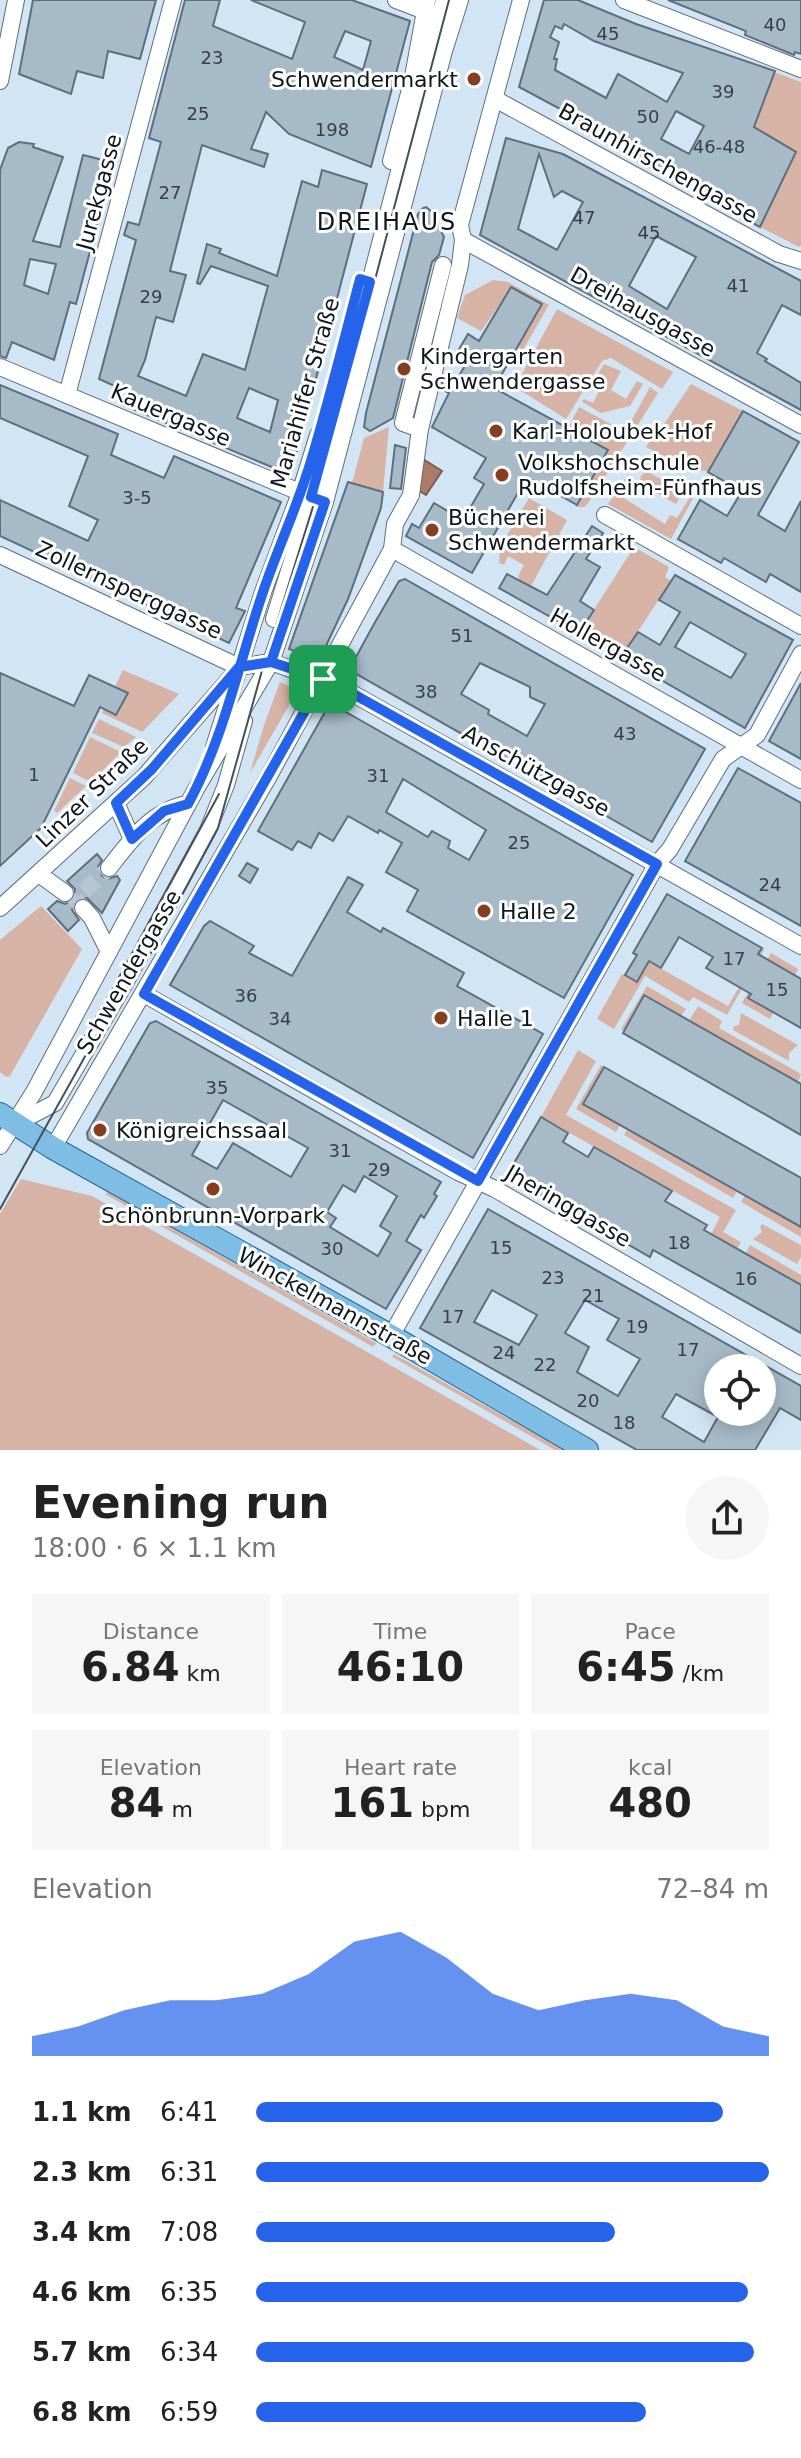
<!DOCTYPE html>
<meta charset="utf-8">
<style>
:root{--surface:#fff;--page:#f6f6f6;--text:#222;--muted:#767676;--accent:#2563eb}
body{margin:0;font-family:"DejaVu Sans",sans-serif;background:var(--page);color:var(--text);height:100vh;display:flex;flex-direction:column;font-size:30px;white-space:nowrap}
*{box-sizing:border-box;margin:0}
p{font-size:26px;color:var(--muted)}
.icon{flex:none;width:44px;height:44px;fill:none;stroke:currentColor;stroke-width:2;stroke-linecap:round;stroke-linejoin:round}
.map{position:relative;height:1450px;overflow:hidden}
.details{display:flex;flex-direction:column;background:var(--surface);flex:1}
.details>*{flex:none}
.tools{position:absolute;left:704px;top:1354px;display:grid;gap:16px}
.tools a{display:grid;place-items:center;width:72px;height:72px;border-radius:50%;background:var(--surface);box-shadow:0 4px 20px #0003;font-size:40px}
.pin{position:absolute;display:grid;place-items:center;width:68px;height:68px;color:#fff;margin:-34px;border-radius:16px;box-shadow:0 4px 12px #0006}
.round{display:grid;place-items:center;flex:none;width:84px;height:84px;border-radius:42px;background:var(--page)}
.headline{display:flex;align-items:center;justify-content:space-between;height:136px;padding:0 32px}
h1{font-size:44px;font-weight:700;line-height:60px}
.metrics{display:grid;grid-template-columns:repeat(3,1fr);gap:12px;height:136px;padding:8px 32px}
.metrics div{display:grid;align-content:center;border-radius:0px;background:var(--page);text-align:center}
.metrics b{font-size:40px;font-weight:700}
.metrics small{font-size:22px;font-weight:400}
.metrics p{font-size:22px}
.chart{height:224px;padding:16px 32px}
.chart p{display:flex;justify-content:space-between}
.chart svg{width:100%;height:144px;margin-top:8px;fill:var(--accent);opacity:.7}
ul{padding:0 32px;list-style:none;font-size:26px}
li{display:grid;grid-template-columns:128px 96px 1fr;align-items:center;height:60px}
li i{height:20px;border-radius:10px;background:var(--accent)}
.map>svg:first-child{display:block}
</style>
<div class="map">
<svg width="801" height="1450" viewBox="0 0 801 1450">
<rect width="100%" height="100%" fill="#d2e5f4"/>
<g fill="#d7b3a5">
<polygon points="774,72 801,82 801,245 799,247 760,227 796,152 753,129"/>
<polygon points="493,280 508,282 549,305 523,350 518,347 542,304 512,287 481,331 457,318 465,295"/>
<polygon points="557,309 673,372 662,389 611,358 602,361 566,419 515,387"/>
<polygon points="604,364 621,371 611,390 626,399 637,381 643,384 630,406 601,413 582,402 584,399 593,403 600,389 592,384"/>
<polygon points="691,384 743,411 708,472 704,470 695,473 646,447 650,441 652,442"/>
<polygon points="650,387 658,393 589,502 584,507 575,507 608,450 568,428 579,407 620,429 628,427"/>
<polygon points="389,427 383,492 352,483 364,438"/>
<polygon points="646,471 683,491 676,504 639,483 641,476"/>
<polygon points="628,474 629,484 622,497 665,524 670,515 677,518 695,489 697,491 671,539 608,504"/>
<polygon points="529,498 567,520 531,586 520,581 518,576 524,565 508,556 504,565 499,563 500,547"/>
<polygon points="634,547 669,567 665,577 671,581 621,657 579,633"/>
<polygon points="123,670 179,694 142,732 102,713"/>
<polygon points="280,682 298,690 250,773 264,725"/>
<polygon points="99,719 136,737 124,747 92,733"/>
<polygon points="90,737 121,752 91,782 73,773"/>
<polygon points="70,778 86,786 57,813 54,811"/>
<polygon points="41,906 82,949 10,1076 6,1077 0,1072 0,940"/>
<polygon points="762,948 764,950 727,1015 693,997 689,1002 645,976 614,1029 597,1019 622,974 637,982 649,962 728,1006"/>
<polygon points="771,953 798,969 795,976 769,961 749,998 773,1013 770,1019 742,1003"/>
<polygon points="647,986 686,1009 681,1016 644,996 624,1031 621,1029"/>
<polygon points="698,1006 722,1021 719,1028 801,1074 798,1082 689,1021"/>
<polygon points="741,1013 798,1045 789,1053 789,1061 733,1030 734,1026 739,1025"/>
<polygon points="578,1050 596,1061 566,1115 736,1210 723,1232 741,1242 737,1249 711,1234 720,1217 541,1117"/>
<polygon points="601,1065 604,1067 583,1104 620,1125 616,1132 576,1109"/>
<polygon points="628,1129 737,1191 733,1198 624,1135"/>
<polygon points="21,1179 92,1196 540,1450 0,1450 0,1214"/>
<polygon points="108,1192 376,1343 376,1344 373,1347 105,1194"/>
<polygon points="745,1195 801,1227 801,1237 741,1202"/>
<polygon points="762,1224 801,1245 801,1257 797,1264 753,1239 762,1232 760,1227"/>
<polygon points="750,1245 801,1275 801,1285 746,1253"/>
<polygon points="394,1354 564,1450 555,1450 396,1359 392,1357"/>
</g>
<polygon fill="#ab7c69" stroke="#7c5e52" stroke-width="2" points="423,459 442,471 426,495 418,490"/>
<g fill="#a7bac8" stroke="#5d6e7c" stroke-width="2" fill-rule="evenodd">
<polygon points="33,0 156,0 140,59 108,51 103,78 77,71 71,94 19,74"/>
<path d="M185 0H220L213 26 292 59 305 22 251 0H352L410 21 371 167 289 134 266 112 251 149 268 154 264 167 202 145 170 271 186 275 173 322 156 317 145 360 138 376 186 396 203 354 245 370 268 286 211 266 200 284 197 283 207 244 221 249 219 253 277 276 302 181 318 187 322 170 367 184 292 470 286 473 123 405 130 393 99 379 136 240 124 235 128 222 139 225 161 142 149 138ZM345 31 371 41 363 70 334 57ZM249 388 278 400 270 432 237 418Z"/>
<path d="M544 0H578L636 24 775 71 754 127 796 152 760 227 589 134 592 126 519 87ZM564 24 594 41 683 73 667 102 618 74 606 98 555 70 557 59H554L559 42 550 37 555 26 562 29ZM676 111 704 126 689 154 661 139Z"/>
<polygon points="668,0 801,0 801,54 795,52 794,55 745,35 746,31"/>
<path d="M506 138 563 154 801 281V315L782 305 757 353 767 359 765 361 801 383V410L480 235ZM539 154 554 197 562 191 583 202 557 250 518 229ZM656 236 696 257 667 309 629 286Z"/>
<path d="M19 142 34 144 33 147 63 157 33 241 60 247 83 155 107 161 90 222 97 225 76 304 70 302 54 360 12 342 6 358 0 356V170L8 148ZM30 259 56 264 48 294 24 285Z"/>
<polygon points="426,207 432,212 444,237 439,255 432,262 393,418 370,431 364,427 366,413 418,214 423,208"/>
<polygon points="511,287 542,304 494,388 608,450 577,505 527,477 472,573 406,536 412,524 419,528 434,503 463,520 484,484 474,478 486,458 432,427 449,393 441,389 443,380 446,376 456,381 470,357 458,351 468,334 479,341"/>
<polygon points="0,385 118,434 111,455 164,478 174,456 281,502 236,608 245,611 229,643 0,536 0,500 88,541 98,520 69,506 88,456 0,418"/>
<polygon points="743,411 799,442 758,515 785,531 801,501 801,592 770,574 766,582 724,558 721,563 678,539 700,500 727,516 742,491 708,472"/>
<polygon points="395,445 406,448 401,489 390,488"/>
<polygon points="348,482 383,492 381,508 348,599 324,650 320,658 315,656 312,659 289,649"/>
<polygon points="592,526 603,533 586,559 600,567 580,601 594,610 579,633 499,588 507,574 547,595"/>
<path d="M675 575 793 640 745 728 621 657 638 632 660 645 680 612 659 600ZM690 622 746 654 731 678 675 647Z"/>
<path d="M405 579 705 749 652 842 353 672 351 666 374 624 399 581ZM480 663 530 687V697L545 704 527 736 488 714 489 710 461 694Z"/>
<polygon points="0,673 74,706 89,675 128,693 116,715 100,707 41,828 0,866"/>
<polygon points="801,683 801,759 769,741"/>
<path d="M330 703 633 875 564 998 407 911 418 890 386 872 402 843 379 830 378 833 348 816 333 841 319 833 311 848 298 841 292 850 258 831ZM403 779 486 830 469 860 448 848 450 841 432 831 428 837 386 812Z"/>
<polygon points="738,768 801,803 801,926 685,861"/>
<polygon points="97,854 102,860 98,867 102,876 108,879 117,876 120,880 102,913 87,898 75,900 72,910 79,920 68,931 48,909 57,901 65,904 73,900 75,889 67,881"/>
<polygon points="247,863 258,869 250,883 239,876"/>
<polygon points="348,877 363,885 347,912 381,932 383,928 464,973 457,986 543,1034 473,1158 170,985 204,926 210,921 254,946 249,953 292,976"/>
<polygon points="667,894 762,948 758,954 801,979 801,1028 748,998 751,994 706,968 713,957 679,937 661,968 649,961 637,982 625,975 637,955 633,953"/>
<polygon points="644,995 801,1084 801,1135 623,1033"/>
<path d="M156 1021 441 1182 434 1194 437 1196 424 1218 421 1215 406 1241 421 1250 386 1309 88 1139 87 1133 150 1023ZM223 1100 308 1148 291 1177 233 1143 217 1169 192 1155ZM364 1176 397 1196 380 1226 391 1233 378 1256 330 1227 336 1218 327 1212 343 1185 355 1192Z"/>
<polygon points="604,1067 801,1178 801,1227 583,1104"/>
<polygon points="541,1117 568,1133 563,1142 588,1157 594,1147 672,1191 665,1201 707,1225 704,1230 801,1285 801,1333 653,1250 650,1257 507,1175"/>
<path d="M488 1209 801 1386V1420L780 1408 755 1450H637L420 1328ZM492 1290 537 1315 519 1345 474 1322ZM585 1300 619 1319 607 1340 640 1359 618 1396 577 1372 589 1347 565 1333ZM718 1368H762V1412H721L718 1417ZM676 1394 718 1417 704 1442 662 1417Z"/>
</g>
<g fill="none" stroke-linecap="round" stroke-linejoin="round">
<polyline stroke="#b5c6d4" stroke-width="16" stroke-dasharray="16 8" stroke-linecap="butt" points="83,908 75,899 109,868"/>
<g stroke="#5e6e7c" stroke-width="18">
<g id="minor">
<polyline points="396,0 425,11 431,17"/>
<polyline points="624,0 801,69"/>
<polyline points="0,81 16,0"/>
<polyline points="495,99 779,254 801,261"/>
<polyline points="391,161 412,82 427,0"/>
<polyline points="463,240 801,425"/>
<polyline points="0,367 309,496"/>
<polyline points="67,395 173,0"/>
<polyline points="420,429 403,423 443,265"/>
<polyline points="605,515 801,626"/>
<polyline points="392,549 801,780"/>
<polyline points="0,555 239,667"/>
<polyline points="274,619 322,465 444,0"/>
<polyline points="239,667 271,662 341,687 801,946"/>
<polyline points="214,747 263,592 300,493 318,435"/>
<polyline points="116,803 132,839"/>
<path d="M109 868C131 840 152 810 188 804"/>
<polyline points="39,874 65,893"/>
<polyline points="0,908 144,777 233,675"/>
<polyline points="83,908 92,918 109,952"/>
<polyline points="144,994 458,1172 495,1189 801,1366"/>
<polyline points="15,1124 55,1103 124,985 208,830 226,785 244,721"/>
<polyline points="0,1146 34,1092 196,789 271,662 325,502 444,51 460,0"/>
<polyline points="53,1148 269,776 392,549 395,524 411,495 420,429 460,265 463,240 460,225 521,0"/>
<polyline points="391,1336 657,864 670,849 723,759 757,735 801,654"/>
</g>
</g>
<g stroke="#206693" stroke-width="24">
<polyline id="major" points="0,1114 53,1148 391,1336 587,1450"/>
</g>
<use href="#minor" stroke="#fff" stroke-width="16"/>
<use href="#major" stroke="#7fbde5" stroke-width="22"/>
<g stroke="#465058" stroke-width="2">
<polyline points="108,998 219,794"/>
<polyline points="0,1209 112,1008 149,956 218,828 263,667 326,465 449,0"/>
</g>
</g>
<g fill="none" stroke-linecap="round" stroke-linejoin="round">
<g stroke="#fff" stroke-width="16">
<path id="route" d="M323 679 271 662 325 502 311 497 370 282 360 279C344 340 329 401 311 461 297 508 276 552 261 598 238 667 223 740 188 804L164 811 132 839 116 803 152 769 239 667 271 662 323 679 144 994 478 1181 657 864 341 687 323 679"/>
</g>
<use href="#route" stroke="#2563eb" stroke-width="10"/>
</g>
<g fill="#853e1e" stroke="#fff" stroke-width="3">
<circle cx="474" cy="79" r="8"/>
<circle cx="404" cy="369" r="8"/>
<circle cx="496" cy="431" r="8"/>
<circle cx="502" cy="475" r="8"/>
<circle cx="432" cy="530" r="8"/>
<circle cx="484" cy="911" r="8"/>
<circle cx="441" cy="1018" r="8"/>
<circle cx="100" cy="1130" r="8"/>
<circle cx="213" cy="1189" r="8"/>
</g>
<g text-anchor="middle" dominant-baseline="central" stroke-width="6" stroke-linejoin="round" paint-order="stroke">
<g font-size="18" fill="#364047">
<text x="775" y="24">40</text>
<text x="608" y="33">45</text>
<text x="212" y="57">23</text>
<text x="723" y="91">39</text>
<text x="198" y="113">25</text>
<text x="648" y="116">50</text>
<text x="332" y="129">198</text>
<text x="719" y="146">46-48</text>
<text x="170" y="192">27</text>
<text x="584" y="217">47</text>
<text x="649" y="232">45</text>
<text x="738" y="285">41</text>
<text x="151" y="296">29</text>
<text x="137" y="497">3-5</text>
<text x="462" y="635">51</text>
<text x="426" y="691">38</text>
<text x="625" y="733">43</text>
<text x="34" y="774">1</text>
<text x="378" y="775">31</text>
<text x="519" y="842">25</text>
<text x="770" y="884">24</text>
<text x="734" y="958">17</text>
<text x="777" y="989">15</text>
<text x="246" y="995">36</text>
<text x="280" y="1018">34</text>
<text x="217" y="1087">35</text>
<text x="340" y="1150">31</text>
<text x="379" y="1169">29</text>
<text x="679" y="1242">18</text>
<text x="501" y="1247">15</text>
<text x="332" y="1248">30</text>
<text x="553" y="1277">23</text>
<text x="746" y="1278">16</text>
<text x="593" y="1295">21</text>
<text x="453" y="1316">17</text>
<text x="637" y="1326">19</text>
<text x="688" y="1349">17</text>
<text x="504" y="1352">24</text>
<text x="545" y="1364">22</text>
<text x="588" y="1400">20</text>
<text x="624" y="1422">18</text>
</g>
<g font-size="22" fill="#10171c" stroke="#fff" text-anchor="start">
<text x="458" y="79" text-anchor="end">Schwendermarkt</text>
<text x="420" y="356">Kindergarten<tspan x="420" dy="25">Schwendergasse</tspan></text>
<text x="512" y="431">Karl-Holoubek-Hof</text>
<text x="518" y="462">Volkshochschule<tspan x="518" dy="25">Rudolfsheim-Fünfhaus</tspan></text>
<text x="448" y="517">Bücherei<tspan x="448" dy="25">Schwendermarkt</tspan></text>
<text x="500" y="911">Halle 2</text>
<text x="457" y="1018">Halle 1</text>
<text x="116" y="1130">Königreichssaal</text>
<text x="213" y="1215" text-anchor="middle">Schönbrunn-Vorpark</text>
</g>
<g font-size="22" fill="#10171c" stroke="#fff">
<text transform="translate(658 163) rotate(29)">Braunhirschengasse</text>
<text transform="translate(99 192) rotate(-75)">Jurekgasse</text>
<text transform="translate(643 312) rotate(29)">Dreihausgasse</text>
<text transform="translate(305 393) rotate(-74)">Mariahilfer Straße</text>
<text transform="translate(171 415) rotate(23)">Kauergasse</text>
<text transform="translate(129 590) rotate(25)">Zollernsperggasse</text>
<text transform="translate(608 645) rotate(29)">Hollergasse</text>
<text transform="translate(536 771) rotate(29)">Anschützgasse</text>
<text transform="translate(92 793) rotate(-44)">Linzer Straße</text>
<text transform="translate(129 972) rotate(-60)">Schwendergasse</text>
<text transform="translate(568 1206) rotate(30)">Jheringgasse</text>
<text transform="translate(335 1306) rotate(29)">Winckelmannstraße</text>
</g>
<g font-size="24" letter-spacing="2" fill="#10171c" stroke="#fff">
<text x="387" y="222">DREIHAUS</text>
</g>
</g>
</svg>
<div class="tools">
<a><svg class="icon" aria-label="locate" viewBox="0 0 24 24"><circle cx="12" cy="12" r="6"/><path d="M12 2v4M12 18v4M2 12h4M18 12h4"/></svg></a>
</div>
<div class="pin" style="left:323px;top:679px;background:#1e9e55"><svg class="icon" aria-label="arrive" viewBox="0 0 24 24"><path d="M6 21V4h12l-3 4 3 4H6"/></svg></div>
</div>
<section class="details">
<div class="headline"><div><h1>Evening run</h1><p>18:00 · 6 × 1.1 km</p></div><a class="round"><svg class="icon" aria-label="share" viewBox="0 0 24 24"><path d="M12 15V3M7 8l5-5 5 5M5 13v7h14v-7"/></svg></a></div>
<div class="metrics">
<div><p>Distance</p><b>6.84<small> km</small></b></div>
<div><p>Time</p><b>46:10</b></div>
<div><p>Pace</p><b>6:45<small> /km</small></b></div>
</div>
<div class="metrics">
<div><p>Elevation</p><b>84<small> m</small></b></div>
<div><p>Heart rate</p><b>161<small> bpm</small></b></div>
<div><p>kcal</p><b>480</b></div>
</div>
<div class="chart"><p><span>Elevation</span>72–84 m</p>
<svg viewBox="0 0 160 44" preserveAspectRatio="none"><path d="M0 44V38L10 35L20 30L30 27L40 27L50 25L60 19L70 9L80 6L90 14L100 25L110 30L120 27L130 25L140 27L150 35L160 38V44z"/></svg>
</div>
<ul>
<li><b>1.1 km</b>6:41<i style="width:91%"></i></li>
<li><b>2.3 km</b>6:31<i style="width:100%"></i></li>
<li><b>3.4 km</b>7:08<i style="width:70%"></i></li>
<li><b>4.6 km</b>6:35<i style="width:96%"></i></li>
<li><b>5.7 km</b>6:34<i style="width:97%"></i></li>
<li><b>6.8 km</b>6:59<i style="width:76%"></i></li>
</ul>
</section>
